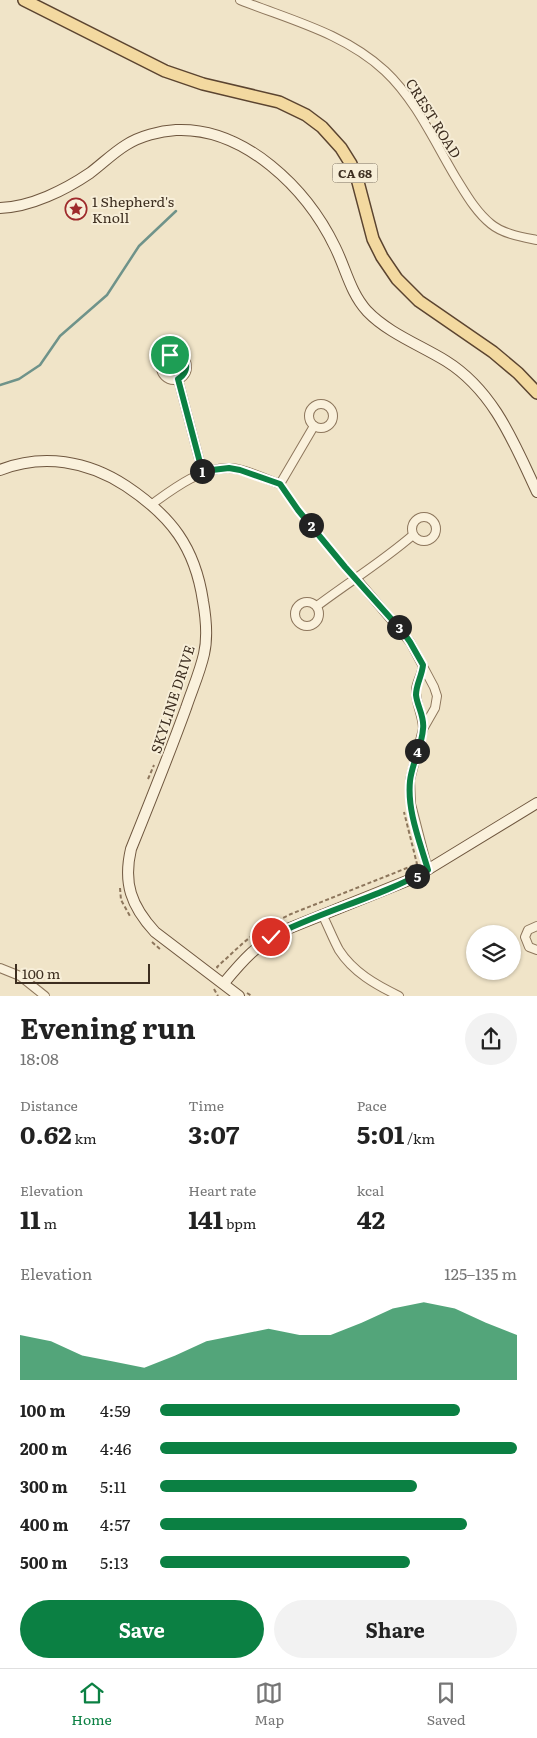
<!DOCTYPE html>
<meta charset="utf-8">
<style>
:root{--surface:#fff;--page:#f2f2f2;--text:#222;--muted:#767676;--line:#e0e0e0;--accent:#0b8043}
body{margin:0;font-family:Literata,serif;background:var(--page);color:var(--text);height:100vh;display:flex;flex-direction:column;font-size:19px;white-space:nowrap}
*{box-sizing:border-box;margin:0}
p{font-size:16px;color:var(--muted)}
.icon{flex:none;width:28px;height:28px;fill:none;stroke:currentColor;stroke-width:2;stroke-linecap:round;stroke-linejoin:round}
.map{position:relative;height:996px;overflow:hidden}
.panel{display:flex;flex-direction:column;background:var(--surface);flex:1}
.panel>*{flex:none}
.controls{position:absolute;left:466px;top:925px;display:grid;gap:10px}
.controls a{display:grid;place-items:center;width:55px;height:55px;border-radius:50%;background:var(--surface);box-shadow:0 1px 4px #0004;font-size:25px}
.scale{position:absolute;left:15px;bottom:12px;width:135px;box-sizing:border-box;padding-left:5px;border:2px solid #3d2e20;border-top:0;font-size:14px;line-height:18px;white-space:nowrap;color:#3d2e20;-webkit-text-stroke:4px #f7eed8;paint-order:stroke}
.pin{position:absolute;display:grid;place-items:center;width:42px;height:42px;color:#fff;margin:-21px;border:2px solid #fff;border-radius:50%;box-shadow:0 1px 5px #0007}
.km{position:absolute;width:25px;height:25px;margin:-12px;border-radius:50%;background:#222;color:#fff;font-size:14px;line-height:25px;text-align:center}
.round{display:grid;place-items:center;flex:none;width:52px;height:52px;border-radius:26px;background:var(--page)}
.summary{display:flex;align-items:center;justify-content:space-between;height:85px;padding:0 20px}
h1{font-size:28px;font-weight:700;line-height:38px}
.stats{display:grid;grid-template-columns:repeat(3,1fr);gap:8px;height:85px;padding:5px 20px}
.stats div{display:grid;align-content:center}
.stats b{font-size:25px;font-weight:700}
.stats small{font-size:14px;font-weight:400}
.stats p{font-size:14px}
.chart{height:140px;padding:10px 20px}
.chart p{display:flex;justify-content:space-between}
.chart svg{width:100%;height:90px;margin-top:5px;fill:var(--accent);opacity:.7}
.action{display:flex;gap:10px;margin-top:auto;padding:10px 20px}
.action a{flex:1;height:58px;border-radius:30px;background:var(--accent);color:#fff;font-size:20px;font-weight:700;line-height:58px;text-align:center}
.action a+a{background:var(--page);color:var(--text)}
ul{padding:0 20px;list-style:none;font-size:16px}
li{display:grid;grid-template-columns:80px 60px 1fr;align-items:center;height:38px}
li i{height:12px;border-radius:6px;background:var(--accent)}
.dock{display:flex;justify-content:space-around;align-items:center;height:70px;border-top:1px solid var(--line);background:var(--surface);font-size:14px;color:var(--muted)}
.dock a{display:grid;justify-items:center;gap:2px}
.dock .selected{color:var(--accent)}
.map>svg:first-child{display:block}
</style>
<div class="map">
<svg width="537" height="996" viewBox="0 0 537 996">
<rect width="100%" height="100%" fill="#f0e4c8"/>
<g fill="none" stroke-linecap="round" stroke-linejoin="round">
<polyline stroke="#6f938a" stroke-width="2.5" points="0,385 19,379 40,365 60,336 107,295 139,246 176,211"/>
<g stroke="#8d765c" stroke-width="10">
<g id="street">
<path d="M240 0C290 20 344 33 385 71 416 100 435 143 456 178 466 194 476 212 491 224 503 234 522 237 537 240"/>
<circle cx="174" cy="367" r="13"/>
<polyline points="178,379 203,474"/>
<circle cx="321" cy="416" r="12"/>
<path d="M152 504C173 489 200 468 228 468 245 468 264 479 280 484L314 426"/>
<circle cx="424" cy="529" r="12"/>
<polyline points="355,577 410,642 434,687 437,696 435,708 423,729 410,780 411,804 428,870"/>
<circle cx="307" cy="614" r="12"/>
<path d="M317 606C349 582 383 561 413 535"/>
<path d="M423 666C422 674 417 681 416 689 415 703 423 715 423 729"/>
<path d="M322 914C328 926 333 939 339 950 353 972 376 985 399 996"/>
<polyline points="537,926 528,930 525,937 529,947 537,950"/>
<polyline points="0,968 20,976 45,996"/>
</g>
</g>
<g stroke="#6f573f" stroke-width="12">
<g id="secondary">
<path d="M0 208C31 207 65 190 90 173 102 164 113 153 126 145 140 136 160 131 176 130 245 127 307 189 335 247 346 269 350 292 367 311 388 333 420 345 446 361 494 391 514 443 537 492"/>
<path d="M0 470C43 453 88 461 126 486 171 516 195 547 203 601 206 618 208 637 204 654 200 672 192 690 186 708 169 755 150 802 131 849 123 883 131 906 155 932L239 996"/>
<path d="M224 983C243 960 257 944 285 930L414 878 537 803"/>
</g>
</g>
<g stroke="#5b4430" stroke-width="14">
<polyline id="primary" points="24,0 165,71 203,84 279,102 306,115 322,127 341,148 351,164 358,182 373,239 382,257 397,279 419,301 493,352 518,373 537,393"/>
</g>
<g stroke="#8d765c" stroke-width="2" stroke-dasharray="4 2.5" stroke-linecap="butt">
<polyline points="284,490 299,510 350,572"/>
<polyline points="148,779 154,765"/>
<polyline points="120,888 121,900 130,916"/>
<polyline points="152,942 160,949"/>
<polyline points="218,968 217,967 243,943 262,928 291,914 417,864 404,812"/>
<polyline points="214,989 218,996"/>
<polyline points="247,993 252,996"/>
</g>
<use href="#street" stroke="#faf1dc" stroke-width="8"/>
<use href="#secondary" stroke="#faf1dc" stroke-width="10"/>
<use href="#primary" stroke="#f3d9a0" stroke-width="11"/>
</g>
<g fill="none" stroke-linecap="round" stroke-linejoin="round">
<g stroke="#fff" stroke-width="10">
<path id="route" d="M170 355C187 353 192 371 178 379L203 474 212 470 229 468 240 470 280 484 298 510 345 567 403 632 410 642 423 665C422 676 416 684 416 695 417 706 425 717 423 729 422 746 412 763 410 781 407 811 420 842 428 870 378 898 321 911 271 937"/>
</g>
<use href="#route" stroke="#0b8043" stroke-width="6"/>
</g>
<defs>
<g id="sight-ring" transform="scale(1.125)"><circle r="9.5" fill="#f7eed8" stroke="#9e2a2b" stroke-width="1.5"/><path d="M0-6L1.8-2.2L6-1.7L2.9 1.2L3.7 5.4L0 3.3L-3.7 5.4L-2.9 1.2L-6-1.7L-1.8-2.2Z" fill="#9e2a2b"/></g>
</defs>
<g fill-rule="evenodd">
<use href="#sight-ring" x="76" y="209"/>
</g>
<g text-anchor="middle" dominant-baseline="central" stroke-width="4" stroke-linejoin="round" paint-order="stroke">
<rect fill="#f7eed8" stroke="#756857" stroke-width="1" x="332.5" y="163.5" width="45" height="19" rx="4"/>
<g font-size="12" font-weight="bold" fill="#3d2e20">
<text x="355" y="173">CA 68</text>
</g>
<g font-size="14" fill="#3d2e20" stroke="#f7eed8">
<text transform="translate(434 118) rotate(58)">CREST ROAD</text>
<text transform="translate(172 699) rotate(-72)">SKYLINE DRIVE</text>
</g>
<g font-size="14" fill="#3d2e20" stroke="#f7eed8" text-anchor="start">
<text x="92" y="201">1 Shepherd's<tspan x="92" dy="16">Knoll</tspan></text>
</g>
</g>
</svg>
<div class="controls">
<a><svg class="icon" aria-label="layers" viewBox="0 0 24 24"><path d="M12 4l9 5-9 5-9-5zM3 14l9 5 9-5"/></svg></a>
</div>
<div class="scale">100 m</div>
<div class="pin" style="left:170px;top:355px;background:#1e9e55"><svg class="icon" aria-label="arrive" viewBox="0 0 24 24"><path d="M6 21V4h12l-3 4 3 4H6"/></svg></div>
<div class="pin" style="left:271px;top:937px;background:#d93025"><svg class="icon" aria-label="check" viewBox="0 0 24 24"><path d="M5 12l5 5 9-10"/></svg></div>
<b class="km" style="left:202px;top:471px">1</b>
<b class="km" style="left:311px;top:525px">2</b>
<b class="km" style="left:399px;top:627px">3</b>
<b class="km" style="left:417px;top:751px">4</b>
<b class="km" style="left:417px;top:876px">5</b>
</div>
<section class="panel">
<div class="summary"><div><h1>Evening run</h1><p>18:08</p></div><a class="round"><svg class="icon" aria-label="share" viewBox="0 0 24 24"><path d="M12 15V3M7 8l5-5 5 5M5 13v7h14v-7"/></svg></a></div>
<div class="stats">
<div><p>Distance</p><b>0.62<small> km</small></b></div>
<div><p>Time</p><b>3:07</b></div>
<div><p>Pace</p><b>5:01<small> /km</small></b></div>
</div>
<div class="stats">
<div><p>Elevation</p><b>11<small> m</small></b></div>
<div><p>Heart rate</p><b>141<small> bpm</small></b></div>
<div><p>kcal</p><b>42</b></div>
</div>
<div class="chart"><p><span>Elevation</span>125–135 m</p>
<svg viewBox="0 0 160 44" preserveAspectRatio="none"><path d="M0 44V22L10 25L20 32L30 35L40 38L50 32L60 25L70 22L80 19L90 22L100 22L110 16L120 9L130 6L140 9L150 16L160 22V44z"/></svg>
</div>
<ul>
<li><b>100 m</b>4:59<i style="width:84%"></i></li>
<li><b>200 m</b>4:46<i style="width:100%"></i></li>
<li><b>300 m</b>5:11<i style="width:72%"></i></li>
<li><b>400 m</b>4:57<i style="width:86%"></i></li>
<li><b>500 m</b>5:13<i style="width:70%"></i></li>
</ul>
<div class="action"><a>Save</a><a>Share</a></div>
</section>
<nav class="dock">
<a class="selected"><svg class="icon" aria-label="home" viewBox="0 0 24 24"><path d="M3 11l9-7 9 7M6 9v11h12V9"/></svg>Home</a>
<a><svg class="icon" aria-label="map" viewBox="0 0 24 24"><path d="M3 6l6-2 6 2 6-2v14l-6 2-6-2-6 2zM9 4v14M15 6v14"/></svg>Map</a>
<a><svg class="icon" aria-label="saved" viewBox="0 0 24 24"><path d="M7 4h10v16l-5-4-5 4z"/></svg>Saved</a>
</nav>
